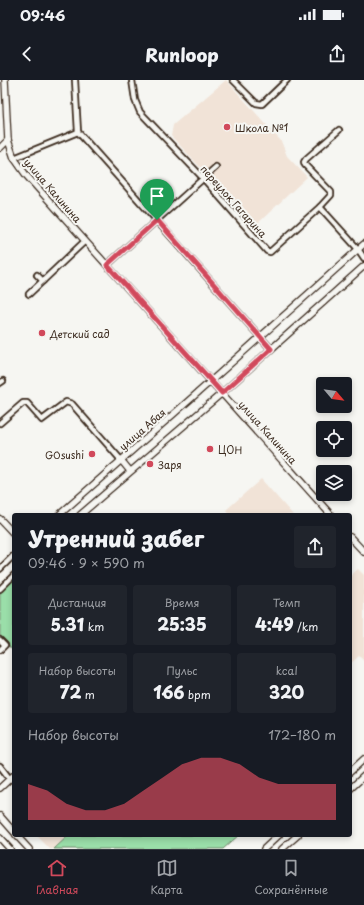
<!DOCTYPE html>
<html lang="ru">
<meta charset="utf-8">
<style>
:root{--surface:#171b24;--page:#20242c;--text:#f1f3f6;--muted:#9ea1a6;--line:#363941;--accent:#d1495b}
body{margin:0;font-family:"Playpen Sans",sans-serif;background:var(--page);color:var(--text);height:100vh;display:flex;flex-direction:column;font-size:15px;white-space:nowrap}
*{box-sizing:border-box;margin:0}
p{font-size:13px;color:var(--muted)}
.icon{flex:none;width:22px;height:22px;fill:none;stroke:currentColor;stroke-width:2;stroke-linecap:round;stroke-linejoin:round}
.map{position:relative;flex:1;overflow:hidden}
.panel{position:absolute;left:12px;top:433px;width:340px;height:324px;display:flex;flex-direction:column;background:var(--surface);border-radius:4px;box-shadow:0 2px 6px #0003}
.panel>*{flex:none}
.needle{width:26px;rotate:119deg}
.controls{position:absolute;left:316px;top:297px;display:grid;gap:8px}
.controls a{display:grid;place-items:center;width:36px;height:36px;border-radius:4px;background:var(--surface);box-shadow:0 2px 6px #0003;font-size:20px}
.pin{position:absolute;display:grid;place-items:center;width:34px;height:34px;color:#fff;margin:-41px -17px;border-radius:50% 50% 50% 0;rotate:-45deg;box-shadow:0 0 4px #0007}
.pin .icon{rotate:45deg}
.round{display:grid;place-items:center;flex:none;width:42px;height:42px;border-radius:4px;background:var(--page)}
.headline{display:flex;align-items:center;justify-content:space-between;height:68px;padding:0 16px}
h1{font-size:22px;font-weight:800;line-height:30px}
.figures{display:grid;grid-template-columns:repeat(3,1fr);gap:6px;height:68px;padding:4px 16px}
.figures div{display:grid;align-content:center;border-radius:4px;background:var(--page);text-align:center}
.figures b{font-size:17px;font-weight:800}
.figures small{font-size:11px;font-weight:400}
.figures p{font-size:11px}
.chart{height:112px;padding:8px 16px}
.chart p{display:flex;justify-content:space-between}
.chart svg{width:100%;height:72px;margin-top:4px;fill:var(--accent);opacity:.7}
.status{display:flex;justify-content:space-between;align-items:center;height:28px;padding:0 20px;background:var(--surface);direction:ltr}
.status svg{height:11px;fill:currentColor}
header{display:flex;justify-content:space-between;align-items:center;height:52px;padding:0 16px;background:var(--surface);font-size:18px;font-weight:800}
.dock{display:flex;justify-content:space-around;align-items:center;height:56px;border-top:1px solid var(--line);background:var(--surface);font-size:11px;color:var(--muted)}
.dock a{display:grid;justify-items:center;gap:2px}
.dock .active{color:var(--accent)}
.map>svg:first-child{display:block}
</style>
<div class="status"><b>09:46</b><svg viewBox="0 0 49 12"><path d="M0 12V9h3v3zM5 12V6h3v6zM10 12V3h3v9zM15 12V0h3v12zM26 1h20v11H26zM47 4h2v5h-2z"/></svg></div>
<header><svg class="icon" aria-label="back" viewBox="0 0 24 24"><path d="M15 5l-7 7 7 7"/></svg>Runloop<svg class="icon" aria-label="share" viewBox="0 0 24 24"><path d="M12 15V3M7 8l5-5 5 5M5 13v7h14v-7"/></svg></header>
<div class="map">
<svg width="364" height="769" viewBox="0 0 364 769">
<rect width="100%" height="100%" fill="#f6f6f2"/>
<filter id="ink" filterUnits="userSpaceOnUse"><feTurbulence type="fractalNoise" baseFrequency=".025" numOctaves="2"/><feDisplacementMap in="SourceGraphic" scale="8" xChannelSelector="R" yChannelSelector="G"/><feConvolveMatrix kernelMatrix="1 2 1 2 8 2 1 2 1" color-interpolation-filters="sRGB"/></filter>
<g filter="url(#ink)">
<g fill="#f1e3d7">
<polygon points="226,0 281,61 287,76 307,97 255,146 171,56 173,45"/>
<polygon points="261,399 293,435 230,435 226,430"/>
<polygon points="358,489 364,495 364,581 359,576 350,584 350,496"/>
<polygon points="36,755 69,755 54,769 50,769"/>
</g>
<g fill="#9adea9" stroke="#6a8464">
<polygon points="14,500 14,572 0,556 0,512"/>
<polygon points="69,755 239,755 223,769 54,769"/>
</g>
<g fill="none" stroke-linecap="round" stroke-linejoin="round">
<g stroke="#3b2a1e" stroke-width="8">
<g id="minor">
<polyline points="75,0 78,52 271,269"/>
<polyline points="132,0 135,20 140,32 203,98 267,171 270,172 320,127 358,169 364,178"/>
<polyline points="233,0 256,23 262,24 287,0"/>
<polyline points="14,78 78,52"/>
<polyline points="320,127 331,115 331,112 305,85 304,82 306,79 339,50"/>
<polyline points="107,185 216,87"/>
<polyline points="37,195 43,201"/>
<polyline points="29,214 85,161"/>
<polyline points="0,303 3,301"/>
<polyline points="0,343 23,323 27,323 42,340 66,322 72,324 121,380"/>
<polyline points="0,489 14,475"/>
<polyline points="0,509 14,495"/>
<polyline points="0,560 5,565 0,570"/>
<polyline points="0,686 10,699"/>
</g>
</g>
<g stroke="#3b2a1e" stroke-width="8">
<g id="tertiary">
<polyline points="5,0 8,60 14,78 26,95 331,435"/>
<polyline points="0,68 8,60"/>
<polyline points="121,380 130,391"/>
<polyline points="59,435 211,301 364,164"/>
<polyline points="80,435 222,313 364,186"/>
<polyline points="0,439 14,454"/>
<polyline points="350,457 364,472"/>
<polyline points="350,692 364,679"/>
<polyline points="0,708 14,695"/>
<polyline points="350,709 364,696"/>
<polyline points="0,736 14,752"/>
<polyline points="16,755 29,769"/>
<polyline points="0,758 10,769"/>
<polyline points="264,769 279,755"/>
<polyline points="282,769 298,755"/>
</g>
</g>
<use href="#minor" stroke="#f6f6f2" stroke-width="4.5"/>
<use href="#tertiary" stroke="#f6f6f2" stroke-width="5.5"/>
</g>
</g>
<g fill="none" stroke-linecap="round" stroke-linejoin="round" filter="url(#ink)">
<g stroke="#fff" stroke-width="8">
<polygon id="route" points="157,140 271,269 222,313 107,185"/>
</g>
<use href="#route" stroke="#d1495b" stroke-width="5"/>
</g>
<g fill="#d1495b" stroke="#f6f6f2" stroke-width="1.5">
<circle cx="227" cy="47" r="4"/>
<circle cx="42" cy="253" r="4"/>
<circle cx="210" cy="369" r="4"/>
<circle cx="92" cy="374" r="4"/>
<circle cx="150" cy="384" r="4"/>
</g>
<g text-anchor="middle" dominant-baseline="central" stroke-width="4" stroke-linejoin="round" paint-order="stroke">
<g font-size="10" fill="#3b2a1e" stroke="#f6f6f2" text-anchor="start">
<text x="235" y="47">Школа №1</text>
<text x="50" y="253">Детский сад</text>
<text x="218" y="369">ЦОН</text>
<text x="84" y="374" text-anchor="end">GOsushi</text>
<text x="158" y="384">Заря</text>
</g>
<g font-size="10" fill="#3b2a1e" stroke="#f6f6f2">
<text transform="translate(53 110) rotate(49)">улица Калинина</text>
<text transform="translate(234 121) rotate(48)">переулок Гагарина</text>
<text transform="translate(142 349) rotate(-41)">улица Абая</text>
<text transform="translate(268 352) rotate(48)">улица Калинина</text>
</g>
</g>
</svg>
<div class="controls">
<a><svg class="needle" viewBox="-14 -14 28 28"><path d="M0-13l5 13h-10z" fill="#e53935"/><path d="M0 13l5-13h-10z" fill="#9ea1a6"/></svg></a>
<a><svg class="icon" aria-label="locate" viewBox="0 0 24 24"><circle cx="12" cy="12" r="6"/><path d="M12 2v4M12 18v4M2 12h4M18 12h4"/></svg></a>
<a><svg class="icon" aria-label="layers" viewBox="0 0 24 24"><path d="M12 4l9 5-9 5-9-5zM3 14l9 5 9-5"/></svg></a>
</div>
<div class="pin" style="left:157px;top:140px;background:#1e9e55"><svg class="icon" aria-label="arrive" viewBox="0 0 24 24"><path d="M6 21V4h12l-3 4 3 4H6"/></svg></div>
<section class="panel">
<div class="headline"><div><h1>Утренний забег</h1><p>09:46 · 9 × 590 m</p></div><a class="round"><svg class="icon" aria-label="share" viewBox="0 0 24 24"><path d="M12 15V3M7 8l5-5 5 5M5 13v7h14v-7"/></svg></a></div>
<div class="figures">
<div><p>Дистанция</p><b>5.31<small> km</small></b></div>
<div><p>Время</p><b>25:35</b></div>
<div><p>Темп</p><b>4:49<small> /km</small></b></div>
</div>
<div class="figures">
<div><p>Набор высоты</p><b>72<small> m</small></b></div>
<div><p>Пульс</p><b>166<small> bpm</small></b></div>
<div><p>kcal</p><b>320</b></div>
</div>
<div class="chart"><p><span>Набор высоты</span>172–180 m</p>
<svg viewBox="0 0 160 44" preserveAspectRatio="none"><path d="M0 44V22L10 26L20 34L30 38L40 38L50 34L60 26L70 18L80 10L90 6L100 6L110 10L120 18L130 22L140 22L150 22L160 22V44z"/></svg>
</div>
</section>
</div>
<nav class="dock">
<a class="active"><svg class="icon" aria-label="home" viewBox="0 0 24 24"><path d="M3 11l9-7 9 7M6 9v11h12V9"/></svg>Главная</a>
<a><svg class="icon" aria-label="map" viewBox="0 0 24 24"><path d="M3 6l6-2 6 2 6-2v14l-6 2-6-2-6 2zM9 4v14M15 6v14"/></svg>Карта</a>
<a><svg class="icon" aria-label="saved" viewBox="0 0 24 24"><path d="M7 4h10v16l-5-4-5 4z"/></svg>Сохранённые</a>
</nav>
